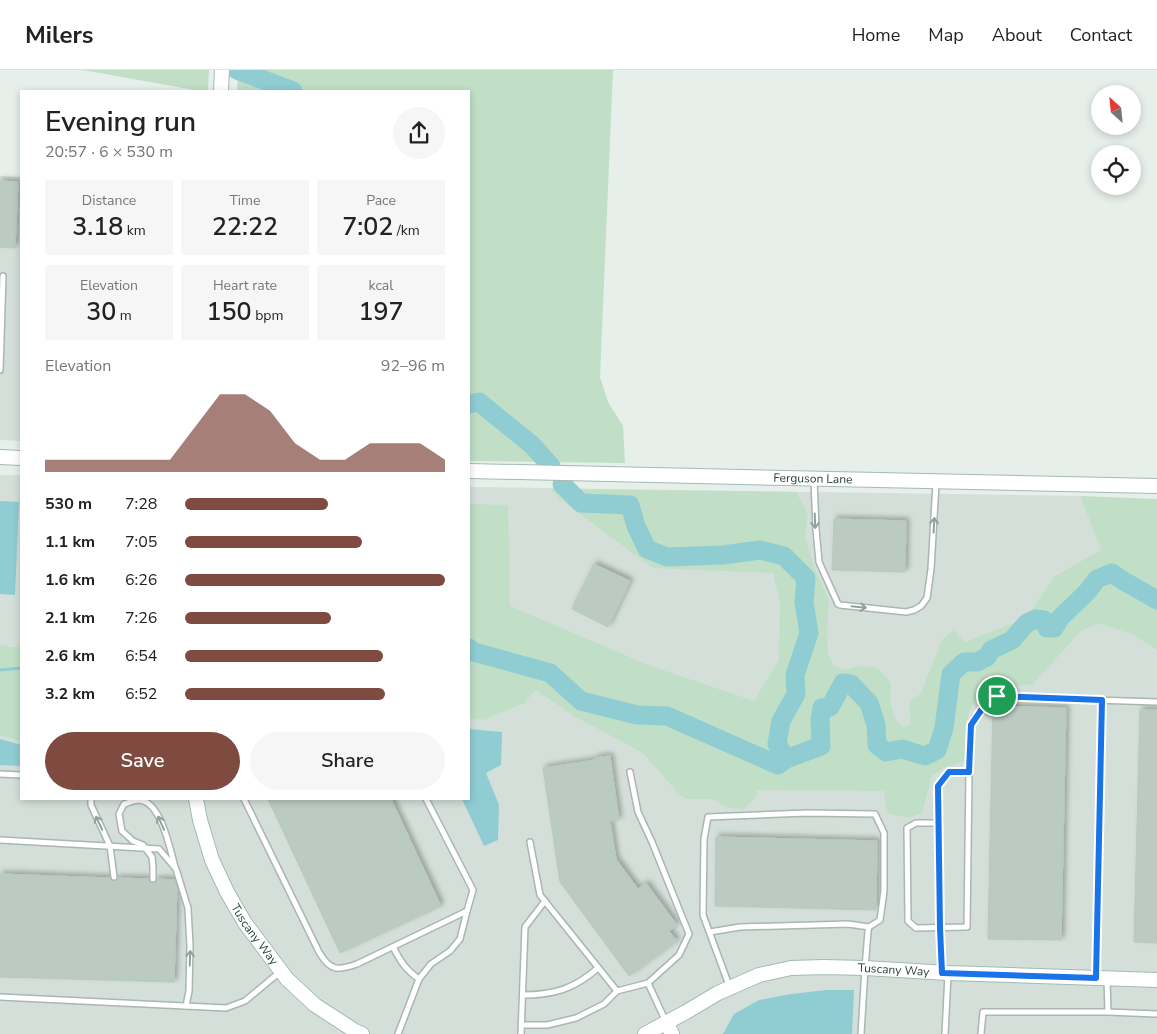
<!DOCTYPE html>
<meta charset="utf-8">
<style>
:root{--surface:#fff;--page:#f6f6f6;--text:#222;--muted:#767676;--line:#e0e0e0;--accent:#7f4a3f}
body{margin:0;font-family:"Nunito Sans",sans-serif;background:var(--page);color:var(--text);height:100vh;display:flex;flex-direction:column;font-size:19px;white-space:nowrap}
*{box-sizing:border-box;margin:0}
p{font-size:16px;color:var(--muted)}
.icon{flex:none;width:28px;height:28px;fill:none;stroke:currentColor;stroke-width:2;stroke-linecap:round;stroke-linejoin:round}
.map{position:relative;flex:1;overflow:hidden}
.sheet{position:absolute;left:20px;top:20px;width:450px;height:710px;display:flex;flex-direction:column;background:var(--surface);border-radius:0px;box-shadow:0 2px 8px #0003}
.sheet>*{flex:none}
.needle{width:32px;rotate:333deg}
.controls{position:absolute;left:1091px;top:15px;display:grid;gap:10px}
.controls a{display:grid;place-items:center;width:50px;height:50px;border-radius:50%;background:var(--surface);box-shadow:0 2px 8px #0003;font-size:25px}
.pin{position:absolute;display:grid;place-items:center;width:42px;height:42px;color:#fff;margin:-21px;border:2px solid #fff;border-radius:50%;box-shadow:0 1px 5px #0007}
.round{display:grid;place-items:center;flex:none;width:52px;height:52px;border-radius:26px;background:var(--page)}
.overview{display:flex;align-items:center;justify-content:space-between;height:85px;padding:0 25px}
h1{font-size:28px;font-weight:600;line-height:38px}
.stats{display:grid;grid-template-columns:repeat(3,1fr);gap:8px;height:85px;padding:5px 25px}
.stats div{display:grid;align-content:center;border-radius:0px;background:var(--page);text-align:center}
.stats b{font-size:25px;font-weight:600}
.stats small{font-size:14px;font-weight:400}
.stats p{font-size:14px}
.chart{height:140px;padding:10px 25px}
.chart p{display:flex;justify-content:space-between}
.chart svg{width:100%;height:90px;margin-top:5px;fill:var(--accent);opacity:.7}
.cta{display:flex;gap:10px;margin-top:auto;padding:10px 25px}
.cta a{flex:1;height:58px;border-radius:30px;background:var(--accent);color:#fff;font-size:20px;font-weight:600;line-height:58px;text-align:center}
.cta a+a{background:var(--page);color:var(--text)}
ul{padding:0 25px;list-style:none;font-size:16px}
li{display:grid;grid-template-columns:80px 60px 1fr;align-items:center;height:38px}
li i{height:12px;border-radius:6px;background:var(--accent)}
header{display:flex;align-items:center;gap:30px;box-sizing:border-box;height:70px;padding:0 25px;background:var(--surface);border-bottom:1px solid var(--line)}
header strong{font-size:24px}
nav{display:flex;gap:28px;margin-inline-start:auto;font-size:18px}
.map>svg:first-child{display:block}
</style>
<header>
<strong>Milers</strong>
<nav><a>Home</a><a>Map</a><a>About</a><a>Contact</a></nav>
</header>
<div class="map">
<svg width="1157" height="964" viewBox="0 0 1157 964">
<defs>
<filter id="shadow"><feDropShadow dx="3" dy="-3" stdDeviation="2.5" flood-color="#0004"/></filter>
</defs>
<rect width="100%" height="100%" fill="#e6efea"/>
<g fill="#d4dfd9">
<polygon points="0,106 21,107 21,371 0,370"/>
<polygon points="0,405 21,405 21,729 469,729 469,417 1080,426 1130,551 1157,577 1157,964 0,964"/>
</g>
<g fill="#c0dfc6">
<polygon points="83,0 209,0 208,21 200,21"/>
<polygon points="238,0 613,0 600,307 608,332 623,356 625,393 469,391 469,21 237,21"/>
<path d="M551 419 796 422 808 444 805 466 814 497 829 530 827 561 828 584 834 596 844 600C855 596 870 593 880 601 884 604 887 609 891 613V636L896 650 903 657 911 654 909 633 921 623 942 570 953 560 965 572 1026 548 1055 506 1101 480 1080 426 1157 429V580L1134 565 1098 553 1081 561 1033 614 989 620 971 637 967 649 964 691 944 698 932 705 922 743 908 748 887 743 884 721 757 720 756 728 743 739 727 738 713 729H686L678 723 643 683 574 646 536 620 524 633 484 650 469 648V434L508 435 510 536 651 596 754 631 779 590 780 532 773 503 653 498 561 430Z"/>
<polygon points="0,575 11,577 21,577 20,671 0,665"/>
</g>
<g fill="#8fcdd3">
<polygon points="0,431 19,432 15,525 0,524"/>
<polygon points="469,659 502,662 501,695 486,703 499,735 498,770 484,776 462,729 469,729"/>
<polygon points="0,669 18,674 21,674 21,696 0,695"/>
<polygon points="826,920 854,920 852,964 723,964 734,944 759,930 791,924"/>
</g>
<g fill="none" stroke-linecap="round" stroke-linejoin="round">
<polyline stroke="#8fcdd3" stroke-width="3" points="0,600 21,598"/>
<g stroke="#8fcdd3" stroke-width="19">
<polyline points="237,0 293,21"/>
<polyline points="469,334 479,332 532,375 551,396"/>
<polyline points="562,414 581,433 630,435 636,456 647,479 667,487 723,485 760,480 784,486 806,508 804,532 809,563 795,605 796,624 781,651 777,674 786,689"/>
<polyline points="469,578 474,582 550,603 581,631 637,645 667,646 778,695 786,689 821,676 820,649 822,638 830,637 843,613 851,614 869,633 876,655 877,675 886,682 902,679 925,686 937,680 944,658 951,604 964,592 977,592 987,587 991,580 1012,570 1027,553 1036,549 1044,550 1047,558 1054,558 1060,548 1087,522 1097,509 1112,503 1122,510 1157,530"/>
</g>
</g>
<g fill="#bbcac3" stroke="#b8c9c1" filter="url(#shadow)">
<polygon points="0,111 18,112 15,178 0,177"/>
<polygon points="834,449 906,451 905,502 832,500"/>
<polygon points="594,494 630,511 608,557 572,539"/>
<polygon points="993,636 1066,638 1061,870 988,869"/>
<polygon points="1140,640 1157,640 1157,873 1134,872"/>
<polygon points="610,686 619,750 610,751 616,789 638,819 646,813 677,855 669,861 677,871 629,906 560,812 543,698 595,690 595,688"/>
<polygon points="268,729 391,729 441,836 340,883"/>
<polygon points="716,767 877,771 876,840 715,836"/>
<polygon points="0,804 110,808 111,810 114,811 117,810 118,808 149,809 150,812 153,813 156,812 157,809 175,810 177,817 174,912 0,907"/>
</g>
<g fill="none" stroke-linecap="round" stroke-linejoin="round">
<g stroke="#a8b7b1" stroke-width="8">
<g id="lane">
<polyline points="0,300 3,206"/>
<polyline points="814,409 816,459 819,492 838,534 840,535 906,542 914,540 921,536 927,528 931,499 936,413"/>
<polyline points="630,702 638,742 652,772 689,864 679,885 648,913"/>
<polyline points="0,704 21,705"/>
<polyline points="91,729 91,735 110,776 114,807"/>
<path d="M244 729 319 882C330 901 337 901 357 894L467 841 473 820 426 729"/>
<polyline points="938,753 916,753 907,758 908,851 916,858 967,857 969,702"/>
<polyline points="0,770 159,779 176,799 188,838 190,876 189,921 186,936"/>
<polyline points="530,772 540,825 617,921 648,913 666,952"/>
<path d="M153 809V797L152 787 143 775 133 771 122 761 119 744 124 734C128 733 134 730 139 730 161 731 170 779 175 797"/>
<polyline points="710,862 740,857 848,854 869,857"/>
<path d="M393 877C401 892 405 899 419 909"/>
<polyline points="942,902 940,840 938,716 949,702 969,702 971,655 986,633 997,627 1157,632"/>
<polyline points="1096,907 1102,630"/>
<polyline points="1107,909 1108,942 1157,944"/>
<polyline points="730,918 703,845 704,769 708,747 807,743 875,744 884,763 884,821 880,850 869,857 868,861 865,898 861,964"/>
<path d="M523 925C554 925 574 919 598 898"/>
<polyline points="0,927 226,938 245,931 281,901"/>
<polyline points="522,955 547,955 576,948 604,934 617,921"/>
<polyline points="398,964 419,909 431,894 450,881 460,869 467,841"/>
<polyline points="521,964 525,857 545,831"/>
<polyline points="945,964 948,905"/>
<polyline points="981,964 983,942 1108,942"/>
</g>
</g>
<g stroke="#a4bbb1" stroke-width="16">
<g id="secondary">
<polyline points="221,21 222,0"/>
<polyline points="0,387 21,388"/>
<path id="s1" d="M469 401 1157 416"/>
<path id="s2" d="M196 729 200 750 212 790 227 822 245 853 287 909 315 935 355 961 362 964"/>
<polyline points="666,952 672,964"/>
<path id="s3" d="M645 964 686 942 718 923 759 905 791 898 824 897 865 898 948 903 1157 910"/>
</g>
</g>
<use href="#lane" stroke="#fff" stroke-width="5"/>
<use href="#secondary" stroke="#fff" stroke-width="14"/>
</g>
<defs><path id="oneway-shaft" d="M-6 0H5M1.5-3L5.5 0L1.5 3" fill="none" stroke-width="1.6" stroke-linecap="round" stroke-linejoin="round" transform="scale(1.25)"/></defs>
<g stroke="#92a09c">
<use href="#oneway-shaft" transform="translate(815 451) rotate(88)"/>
<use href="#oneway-shaft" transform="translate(934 455) rotate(-87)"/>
<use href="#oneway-shaft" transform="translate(859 537) rotate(6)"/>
<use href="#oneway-shaft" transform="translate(99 753) rotate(-115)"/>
<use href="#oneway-shaft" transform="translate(161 753) rotate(-114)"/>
<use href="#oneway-shaft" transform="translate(190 888) rotate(-88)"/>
</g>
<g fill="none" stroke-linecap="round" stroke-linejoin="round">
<g stroke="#fff" stroke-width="10">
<polygon id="route" points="997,626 1102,630 1096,908 942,903 940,858 938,716 949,702 969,702 971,655 986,633"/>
</g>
<use href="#route" stroke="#1a73e8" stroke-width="6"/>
</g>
<g text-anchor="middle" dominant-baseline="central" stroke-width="4" stroke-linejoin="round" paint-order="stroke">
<g font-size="12" fill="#254138" stroke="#f7fbf9">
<text stroke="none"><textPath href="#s1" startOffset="344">Ferguson Lane</textPath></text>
<text stroke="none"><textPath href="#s2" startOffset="149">Tuscany Way</textPath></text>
<text stroke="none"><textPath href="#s3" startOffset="264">Tuscany Way</textPath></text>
</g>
</g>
</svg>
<div class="controls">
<a><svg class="needle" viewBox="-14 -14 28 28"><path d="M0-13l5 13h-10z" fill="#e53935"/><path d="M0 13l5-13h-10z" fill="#767676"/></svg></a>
<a><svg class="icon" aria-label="locate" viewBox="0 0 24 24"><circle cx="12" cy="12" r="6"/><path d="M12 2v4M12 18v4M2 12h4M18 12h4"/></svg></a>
</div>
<div class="pin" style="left:997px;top:626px;background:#1e9e55"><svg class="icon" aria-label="arrive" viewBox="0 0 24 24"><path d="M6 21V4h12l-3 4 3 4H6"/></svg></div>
<section class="sheet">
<div class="overview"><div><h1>Evening run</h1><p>20:57 · 6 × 530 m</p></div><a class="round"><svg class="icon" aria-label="share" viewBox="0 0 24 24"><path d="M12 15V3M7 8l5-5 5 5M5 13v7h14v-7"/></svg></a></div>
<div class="stats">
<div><p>Distance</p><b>3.18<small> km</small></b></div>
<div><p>Time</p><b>22:22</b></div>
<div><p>Pace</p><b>7:02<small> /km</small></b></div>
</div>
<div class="stats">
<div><p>Elevation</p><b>30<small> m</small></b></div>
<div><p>Heart rate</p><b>150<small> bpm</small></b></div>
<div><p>kcal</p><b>197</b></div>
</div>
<div class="chart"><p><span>Elevation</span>92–96 m</p>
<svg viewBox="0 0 160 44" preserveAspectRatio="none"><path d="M0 44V38L10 38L20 38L30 38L40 38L50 38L60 22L70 6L80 6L90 14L100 30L110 38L120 38L130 30L140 30L150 30L160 38V44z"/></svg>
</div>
<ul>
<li><b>530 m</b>7:28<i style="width:55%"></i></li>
<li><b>1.1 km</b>7:05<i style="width:68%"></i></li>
<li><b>1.6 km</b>6:26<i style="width:100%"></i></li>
<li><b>2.1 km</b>7:26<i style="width:56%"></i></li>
<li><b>2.6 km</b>6:54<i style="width:76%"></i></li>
<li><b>3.2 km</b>6:52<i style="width:77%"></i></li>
</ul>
<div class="cta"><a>Save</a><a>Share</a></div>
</section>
</div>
